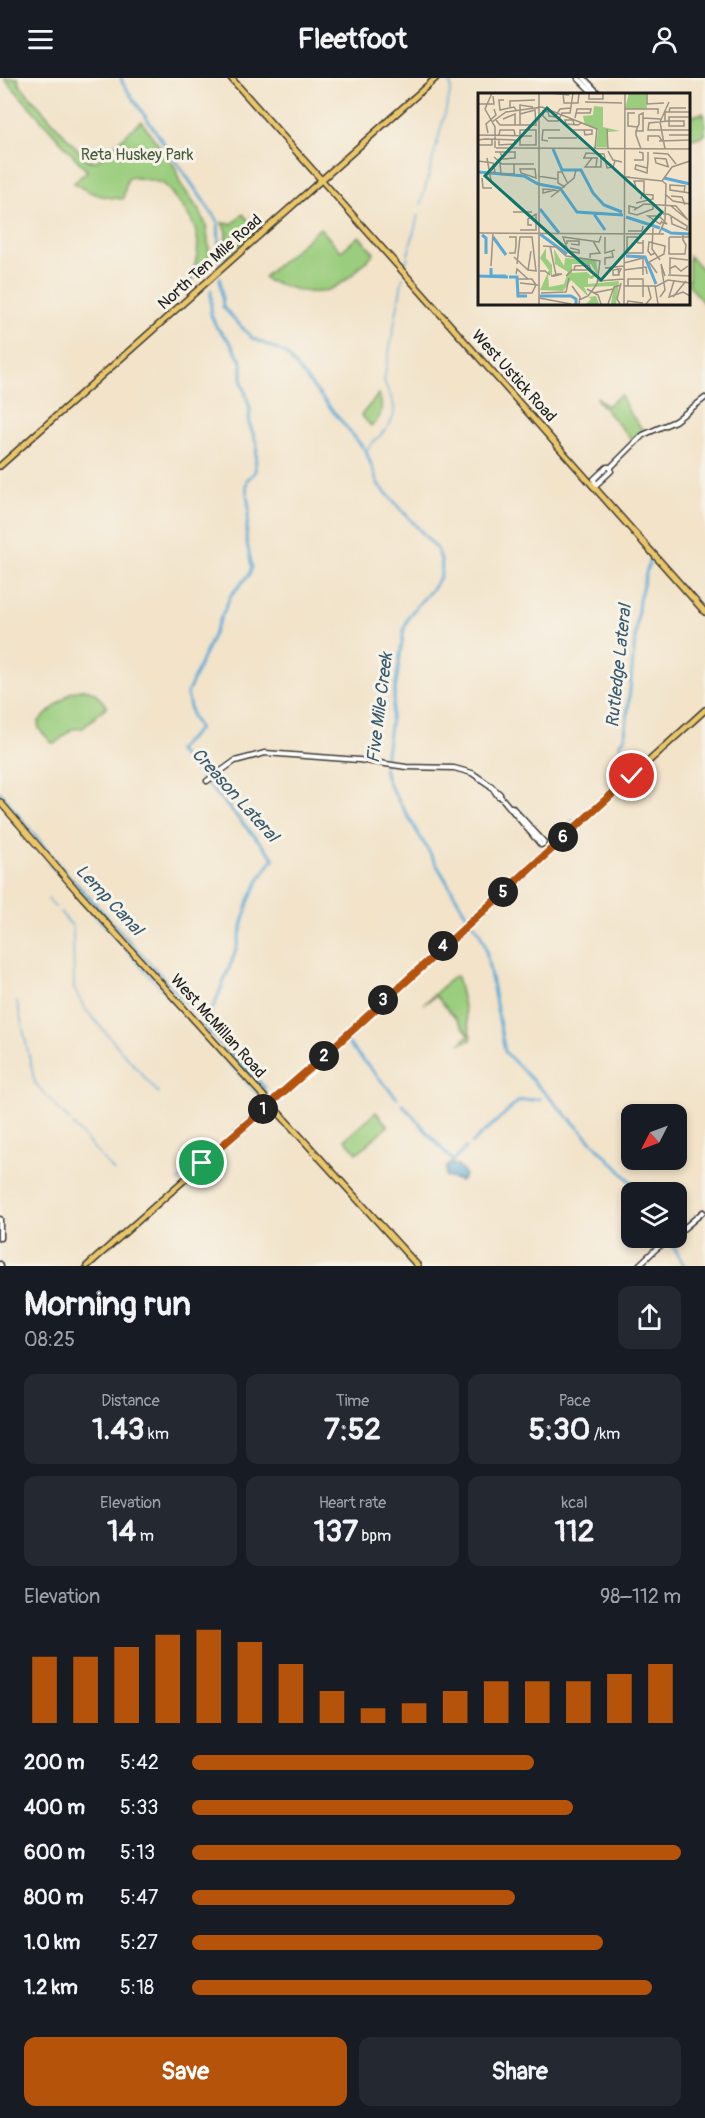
<!DOCTYPE html>
<meta charset="utf-8">
<style>
:root{--surface:#171b24;--page:#242831;--text:#f1f3f6;--muted:#9ea1a6;--accent:#b45309}
body{margin:0;font-family:Pangolin,sans-serif;background:var(--page);color:var(--text);height:100vh;display:flex;flex-direction:column;font-size:22px;white-space:nowrap}
*{box-sizing:border-box;margin:0}
p{font-size:20px;color:var(--muted)}
.icon{flex:none;width:33px;height:33px;fill:none;stroke:currentColor;stroke-width:2;stroke-linecap:round;stroke-linejoin:round}
.map{position:relative;height:1188px;overflow:hidden}
.details{display:flex;flex-direction:column;background:var(--surface);flex:1}
.details>*{flex:none}
.needle{width:39px;rotate:228deg}
.tools{position:absolute;left:621px;top:1026px;display:grid;gap:12px}
.tools a{display:grid;place-items:center;width:66px;height:66px;border-radius:12px;background:var(--surface);box-shadow:0 3px 9px #0003;font-size:30px}
.pin{position:absolute;display:grid;place-items:center;width:51px;height:51px;color:#fff;margin:-26px;border:3px solid #fff;border-radius:50%;box-shadow:0 2px 6px #0007}
.km{position:absolute;width:30px;height:30px;margin:-15px;border-radius:50%;background:#222;color:#fff;font-size:16px;line-height:30px;text-align:center}
.round{display:grid;place-items:center;flex:none;width:63px;height:63px;border-radius:12px;background:var(--page)}
.headline{display:flex;align-items:center;justify-content:space-between;height:102px;padding:0 24px}
h1{font-size:33px;font-weight:700;line-height:45px}
.stats{display:grid;grid-template-columns:repeat(3,1fr);gap:9px;height:102px;padding:6px 24px}
.stats div{display:grid;align-content:center;border-radius:12px;background:var(--page);text-align:center}
.stats b{font-size:30px;font-weight:700}
.stats small{font-size:16px;font-weight:400}
.stats p{font-size:16px}
.chart{height:168px;padding:12px 24px}
.chart p{display:flex;justify-content:space-between}
.chart svg{width:100%;height:108px;margin-top:6px;stroke:var(--accent);stroke-width:6}
.button{display:flex;gap:12px;margin-top:auto;padding:12px 24px}
.button a{flex:1;height:69px;border-radius:12px;background:var(--accent);color:#fff;font-size:24px;font-weight:700;line-height:69px;text-align:center}
.button a+a{background:var(--page);color:var(--text)}
ul{padding:0 24px;list-style:none;font-size:20px}
li{display:grid;grid-template-columns:96px 72px 1fr;align-items:center;height:45px}
li i{height:15px;border-radius:8px;background:var(--accent)}
header{display:flex;justify-content:space-between;align-items:center;height:78px;padding:0 24px;background:var(--surface);font-size:27px;font-weight:700}
.map>svg:first-child{display:block}
</style>
<header><svg class="icon" aria-label="menu" viewBox="0 0 24 24"><path d="M4 6h16M4 12h16M4 18h16"/></svg>Fleetfoot<svg class="icon" aria-label="person" viewBox="0 0 24 24"><circle cx="12" cy="8" r="4"/><path d="M4 21q1-7 8-7t8 7"/></svg></header>
<div class="map">
<svg width="705" height="1188" viewBox="0 0 705 1188">
<rect width="100%" height="100%" fill="#f7f3e8"/>
<filter id="ink" filterUnits="userSpaceOnUse"><feTurbulence type="fractalNoise" baseFrequency=".0167" numOctaves="2"/><feDisplacementMap in="SourceGraphic" scale="12" xChannelSelector="R" yChannelSelector="G"/><feConvolveMatrix kernelMatrix="1 2 1 2 8 2 1 2 1" color-interpolation-filters="sRGB"/></filter>
<filter id="wash" filterUnits="userSpaceOnUse"><feTurbulence type="fractalNoise" baseFrequency=".008" numOctaves="4" result="noise"/><feDisplacementMap in="SourceGraphic" scale="24" xChannelSelector="R" yChannelSelector="G"/><feGaussianBlur stdDeviation="1.35" result="paint"/><feColorMatrix in="noise" values="0 0 0 0 0 0 0 0 0 0 0 0 0 0 0 0 0 1.4 0 .05"/><feComposite in="paint" operator="in"/></filter>
<g filter="url(#wash)">
<rect width="100%" height="100%" fill="#f2e3c9"/>
<g fill="#9acd7d" stroke="#5b744c" stroke-width="1.5">
<path d="M4 0H18L19 6 88 83H97L141 43 175 89 180 105 200 134 206 147 210 179 189 207C202 170 203 151 175 120 172 116 168 109 163 106 154 102 141 101 131 99L127 102 123 121C104 120 89 116 74 105L87 93Z"/>
<polygon points="703,35 705,41 705,57 689,62 689,39"/>
<polygon points="243,136 257,152 225,180 226,153 222,145 232,146"/>
<path d="M320 150 341 173 359 158 374 175C357 192 336 218 309 214 295 213 281 206 268 203L264 199Z"/>
<polygon points="689,178 705,194 705,227 689,207"/>
<path d="M379 316C383 329 383 340 371 348L361 337Z"/>
<polygon points="621,317 629,334 643,352 634,362 632,362 597,322 597,319 606,328"/>
<polygon points="85,611 94,614 107,628 83,650 72,651 56,665 52,665 39,651 38,644 71,614"/>
<polygon points="457,898 471,959 471,962 461,965 469,956 436,918 424,926 453,899"/>
<polygon points="376,1034 388,1048 357,1075 345,1061"/>
</g>
<polygon fill="#5ba9d5" stroke="#3c6278" stroke-width="1.5" points="451,1085 458,1088 465,1096 464,1100 460,1103 446,1099 446,1090"/>
<g fill="none" stroke-linecap="round" stroke-linejoin="round">
<g stroke="#5ba9d5" stroke-width="1.5">
<polyline points="421,126 451,12 450,0"/>
<polyline points="406,185 418,137"/>
<path d="M366 373C374 360 397 348 394 329 393 320 386 311 384 302L403 199"/>
<polyline points="48,785 73,812"/>
<polyline points="77,818 183,935"/>
<polyline points="48,821 55,829"/>
<polyline points="60,834 73,849 74,911 86,932 159,1016"/>
<polyline points="17,924 35,1005 70,1043"/>
<polyline points="187,940 265,1025 214,1072"/>
<polyline points="270,1031 273,1036"/>
<polyline points="73,1047 114,1093"/>
<polyline points="178,1103 206,1078"/>
</g>
<g stroke="#5ba9d5" stroke-width="3">
<polyline points="121,0 123,6 218,144 220,184"/>
<path d="M220 200 223 229 252 260 285 275 366 373 378 406 437 471C453 504 425 513 410 537 407 541 406 546 404 551L384 689 387 703 469 841 479 853 485 867 505 974 641 1114"/>
<polyline points="0,714 58,786 203,943"/>
<polyline points="571,743 578,742 621,704 623,697 620,665 625,660 639,522 650,480"/>
<polyline points="204,942 214,928 235,875 249,822 260,800 274,780 177,672 199,651 192,638 187,616 231,517 249,497 252,489 246,460 249,430 246,408 247,402 255,394 257,367 249,345 250,331 242,303 242,285 230,264 217,250 211,237 211,212"/>
<polyline points="203,946 269,1019"/>
<polyline points="207,946 265,1010"/>
<polyline points="345,962 397,1020"/>
<polyline points="402,1026 453,1083 466,1070"/>
<polyline points="472,1065 519,1023 540,1021"/>
<polyline points="669,1160 684,1188"/>
</g>
</g>
</g>
<g filter="url(#ink)">
<g fill="none" stroke-linecap="round" stroke-linejoin="round">
<g stroke="#3c3a36" stroke-width="7">
<g id="minor">
<polyline points="578,0 594,16"/>
<polyline points="584,0 599,16"/>
<polyline points="611,389 643,357 675,343 705,320"/>
<polyline points="592,407 597,406 611,393 611,389 607,389 594,401 595,405"/>
<polyline points="207,703 235,683 265,675 359,682 406,689 454,690 472,695 491,708"/>
<polygon points="491,708 500,716 500,718 498,718"/>
<polyline points="500,718 541,767 543,766 544,764 512,729 510,729"/>
<polyline points="0,1141 0,1160"/>
<polyline points="676,1157 703,1134"/>
<polyline points="0,1186 1,1188"/>
<polyline points="638,1188 657,1170 672,1160"/>
</g>
</g>
<g stroke="#3c3a36" stroke-width="8">
<g id="major">
<polyline points="231,0 705,534"/>
<polyline points="0,388 436,0"/>
<polyline points="0,724 77,813 418,1188"/>
<polyline points="87,1188 328,975 705,632"/>
</g>
</g>
<use href="#minor" stroke="#fff" stroke-width="4"/>
<use href="#major" stroke="#ebc669" stroke-width="5"/>
</g>
</g>
<g fill="none" stroke-linecap="round" stroke-linejoin="round" filter="url(#ink)">
<g stroke="#fff" stroke-width="12">
<polyline id="route" points="202,1085 315,986 632,698"/>
</g>
<use href="#route" stroke="#b45309" stroke-width="8"/>
</g>
<g text-anchor="middle" dominant-baseline="central" stroke-width="6" stroke-linejoin="round" paint-order="stroke">
<g font-size="16" fill="#485a3e" stroke="#f7f3e8">
<text x="137" y="77">Reta Huskey Park</text>
</g>
<g font-size="16" fill="#1c1c1c" stroke="#f7f3e8">
<text transform="translate(210 184) rotate(-42)">North Ten Mile Road</text>
<text transform="translate(514 298) rotate(48)">West Ustick Road</text>
<text transform="translate(218 948) rotate(48)">West McMillan Road</text>
</g>
<g font-size="18" font-style="italic" fill="#385b6f" stroke="#f7f3e8">
<text transform="translate(619 588) rotate(-84)">Rutledge Lateral</text>
<text transform="translate(380 630) rotate(-83)">Five Mile Creek</text>
<text transform="translate(235 717) rotate(48)">Creason Lateral</text>
<text transform="translate(109 822) rotate(47)">Lemp Canal</text>
</g>
</g>
<g transform="translate(478 15)">
<rect width="212" height="212" fill="#f2e3c9"/>
<path d="M151 0H168L169 16H147ZM116 13 125 14V34L142 38 130 39 129 54H118L120 36 107 32 105 23 115 22ZM68 155V165L74 172V182L70 181 71 194 86 191 90 179 77 171 76 156 86 173 87 165 118 167 120 180 114 186 110 185V191L141 188 138 211H133L136 193 106 194 111 204 118 203 121 211H108L113 206 93 187 85 198 62 197 71 177 62 165ZM94 171H113L118 180 113 183 109 179 94 180Z" fill="#9acd7d" fill-rule="evenodd"/>
<path fill="none" stroke="#5ba9d5" stroke-width="3" d="M75 56 84 77H103L115 100 126 112 144 119M0 79 46 83 60 91 82 95 99 119 145 122M186 85 212 91M62 116 81 140M116 121 127 137M148 124 182 135M183 135 193 140 212 141M62 141 89 161M4 142 8 145V161M15 144 28 162M148 163 167 164 178 191M13 175V183H28M0 183 30 184M31 184H39L40 203H49M62 203H93L98 206V211"/>
<path fill="none" stroke="#9c9384" stroke-width="1.5" d="M14 0 7 16 17 34V55M72 0 91 2M85 0 86 10H100L101 0M111 0V6H125V0M169 0V11L186 10M26 7H21L22 17 36 14 38 17M107 9 144 10M0 11H16L15 3M32 15V8L57 7M147 16H180V21M70 17 71 23 77 24 82 16 93 15M70 19 65 18V23L70 28H80L84 20H92L95 0M191 19 192 15H208M157 20H150V33L160 34M211 24H191V33H206V28H190L171 30 170 37H212M97 25 99 16H113L112 20H98M165 25 183 26M25 26 37 21V32M18 27 22 32H58L57 17 42 21M14 29 28 19 64 14 119 36M187 29V19H211M96 31 95 27H87L88 31 100 32 103 30M42 32V12L55 14M129 36 130 56M93 37H114V41L107 42 106 37M158 38H165V20L161 22V31L158 38V42L163 56M10 40 8 31 18 22 16 16M0 42 54 43M21 42 22 37H36L37 42M191 42H212M58 45V37H42V52H58V45M70 45H99M0 47 7 46 37 47V51L21 52V47M70 48 64 47 65 37H82M170 48V43H181L184 48M181 48 212 47M0 52H14V47M18 55 212 56M117 55 119 35M187 56 182 29 191 9M130 58 135 67 144 69M17 59H37V65L25 66 22 59M175 60 190 61 198 71M16 64 24 71H56M9 65 13 88M105 65H119L118 74M106 65 108 60 126 61 129 75 135 74 137 68M114 65 107 74H123V61M156 67H165V60L161 59M0 68 15 70 17 79 13 80M22 70 23 81H36V71M190 73 188 66 177 65 178 70 191 74M169 75 158 72 157 76 169 80 170 67V59M42 76H57L58 85 43 80ZM60 83 79 86M152 84H147L184 88M4 85 5 95H14M184 88 194 74 212 68M87 94 80 90V79H84L90 91M158 94 156 88H166V101M77 97 65 100V96L77 97 81 99M206 99 207 93 192 92V97L212 100M187 101 195 108 212 111M193 103 204 104 207 112M73 104 96 85 98 77M158 110 175 106V102L164 101 163 106M193 113 210 127M159 115 151 113V120L159 122 175 116V111M156 117 166 111 198 113 210 127M35 119H54M185 121H190L209 133V137L194 131 193 123M183 129 189 131 181 123H170L182 131 184 128M175 135 174 156 182 167M42 137H58V121L50 126V132H54M150 138H164L165 133M0 140 186 141M181 141 187 127 188 91 184 88M205 141V147L208 152 207 161H191V145L192 144H212M127 144V160L137 157M165 147V160H149V144H159L160 150H165M89 151V148H101V152L93 151M65 153 78 154 88 163 122 168 119 191 110 203 101 207M72 153 78 182M92 155 101 157V160L90 158 85 144 121 149 123 143M31 160H37L38 153V144H31M177 160 173 162 170 158 171 149 187 153 186 161 171 169 179 180M36 164 50 177 59 178M112 165V161L122 160 115 148M146 170 165 165V182M39 171 42 144H54L58 178M127 172V165L135 164 134 159M13 173 15 140M135 175H127L146 173M140 176 141 182H135V177L140 176H143L141 180M191 176 197 173 203 178 210 173M50 177 53 158M96 177 97 173 111 172 114 180M146 177 168 174 169 181M62 178H67L72 182 67 178ZM38 181 39 176 50 186M80 181H84L76 183H73ZM192 181V165L210 167M190 182 212 183M88 183 94 177H110L121 186M40 186H54L58 192M120 188 146 186M196 188 191 204 205 199 212 203M42 190 60 192M94 193 102 204 101 211M146 193H179L190 187 212 190M150 193V186H165V204M177 193 180 211M109 196 120 202 123 211M40 200H54L58 192M63 200 88 199 91 185M115 200 135 196M182 204 187 197 183 171 187 183M195 204 208 188M61 205 93 211M61 211V0M130 211 136 194 143 192M142 211 139 206 143 190M146 211 147 0M149 211 150 208 165 210M168 211 173 205 170 193"/>
<path fill="#0f766e" fill-opacity="0.15" stroke="#0f766e" stroke-width="3" d="M69 15 184 119 123 187 7 83Z"/>
<rect width="212" height="212" fill="none" stroke="#1c1c1c" stroke-width="3"/>
</g>
</svg>
<div class="tools">
<a><svg class="needle" viewBox="-14 -14 28 28"><path d="M0-13l5 13h-10z" fill="#e53935"/><path d="M0 13l5-13h-10z" fill="#9ea1a6"/></svg></a>
<a><svg class="icon" aria-label="layers" viewBox="0 0 24 24"><path d="M12 4l9 5-9 5-9-5zM3 14l9 5 9-5"/></svg></a>
</div>
<div class="pin" style="left:202px;top:1085px;background:#1e9e55"><svg class="icon" aria-label="arrive" viewBox="0 0 24 24"><path d="M6 21V4h12l-3 4 3 4H6"/></svg></div>
<div class="pin" style="left:632px;top:698px;background:#d93025"><svg class="icon" aria-label="check" viewBox="0 0 24 24"><path d="M5 12l5 5 9-10"/></svg></div>
<b class="km" style="left:263px;top:1031px">1</b>
<b class="km" style="left:324px;top:978px">2</b>
<b class="km" style="left:383px;top:922px">3</b>
<b class="km" style="left:443px;top:868px">4</b>
<b class="km" style="left:503px;top:814px">5</b>
<b class="km" style="left:563px;top:759px">6</b>
</div>
<section class="details">
<div class="headline"><div><h1>Morning run</h1><p>08:25</p></div><a class="round"><svg class="icon" aria-label="share" viewBox="0 0 24 24"><path d="M12 15V3M7 8l5-5 5 5M5 13v7h14v-7"/></svg></a></div>
<div class="stats">
<div><p>Distance</p><b>1.43<small> km</small></b></div>
<div><p>Time</p><b>7:52</b></div>
<div><p>Pace</p><b>5:30<small> /km</small></b></div>
</div>
<div class="stats">
<div><p>Elevation</p><b>14<small> m</small></b></div>
<div><p>Heart rate</p><b>137<small> bpm</small></b></div>
<div><p>kcal</p><b>112</b></div>
</div>
<div class="chart"><p><span>Elevation</span>98–112 m</p>
<svg viewBox="0 0 160 44" preserveAspectRatio="none"><path d="M5 44V17M15 44V17M25 44V13M35 44V8M45 44V6M55 44V11M65 44V20M75 44V31M85 44V38M95 44V36M105 44V31M115 44V27M125 44V27M135 44V27M145 44V24M155 44V20"/></svg>
</div>
<ul>
<li><b>200 m</b>5:42<i style="width:70%"></i></li>
<li><b>400 m</b>5:33<i style="width:78%"></i></li>
<li><b>600 m</b>5:13<i style="width:100%"></i></li>
<li><b>800 m</b>5:47<i style="width:66%"></i></li>
<li><b>1.0 km</b>5:27<i style="width:84%"></i></li>
<li><b>1.2 km</b>5:18<i style="width:94%"></i></li>
</ul>
<div class="button"><a>Save</a><a>Share</a></div>
</section>
